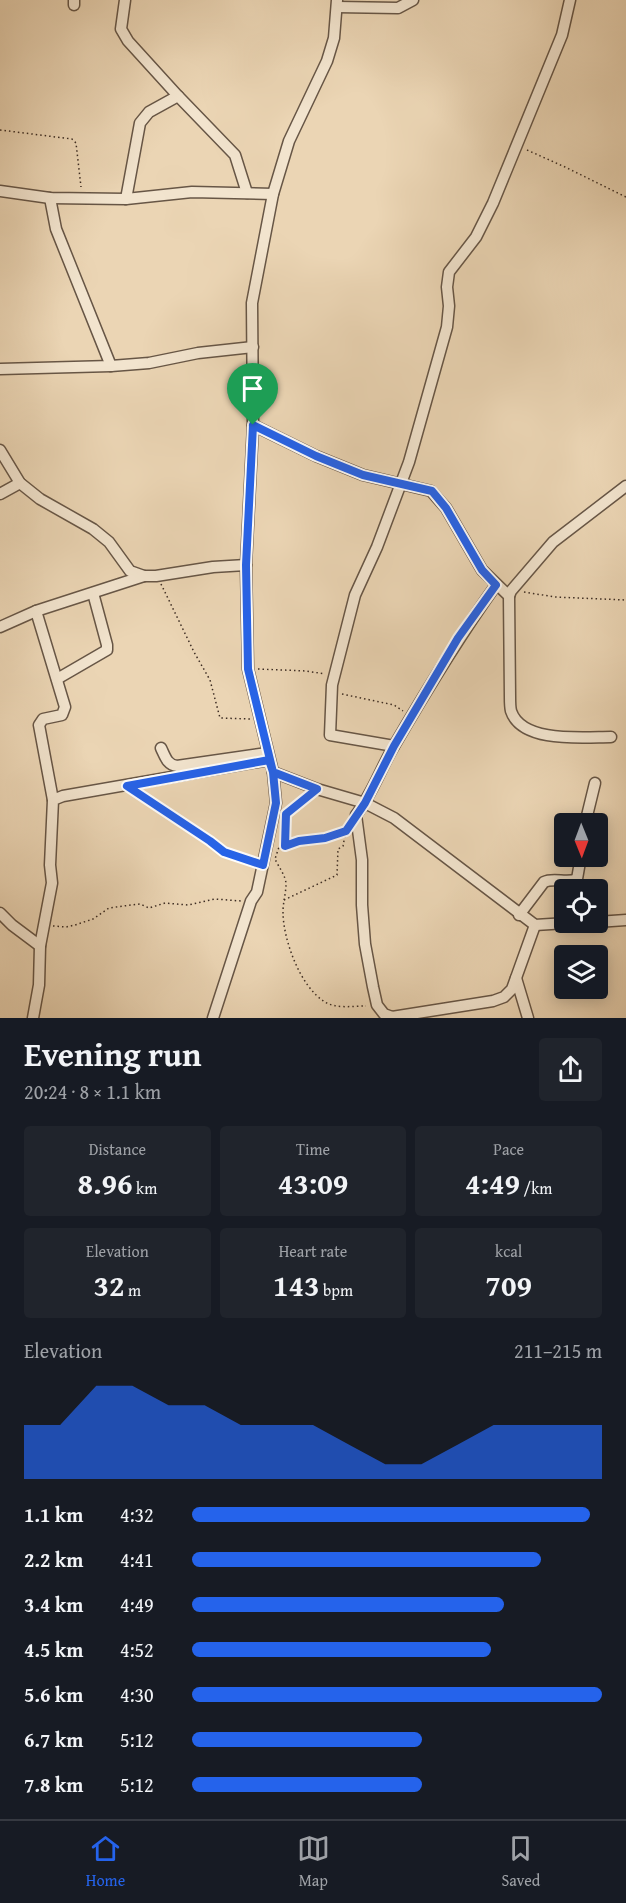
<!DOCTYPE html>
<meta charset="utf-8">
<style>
:root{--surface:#171b24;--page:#20242c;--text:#f1f3f6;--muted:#9ea1a6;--line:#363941;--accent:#2563eb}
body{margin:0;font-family:"Gentium Book Plus",serif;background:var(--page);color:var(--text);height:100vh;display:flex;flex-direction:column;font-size:22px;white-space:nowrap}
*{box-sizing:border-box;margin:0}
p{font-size:20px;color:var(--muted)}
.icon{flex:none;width:33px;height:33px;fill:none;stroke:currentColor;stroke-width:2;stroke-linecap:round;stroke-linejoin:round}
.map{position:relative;height:1018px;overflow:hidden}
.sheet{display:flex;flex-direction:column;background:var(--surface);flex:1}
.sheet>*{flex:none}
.needle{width:39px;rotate:179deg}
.fabs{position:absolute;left:554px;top:813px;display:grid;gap:12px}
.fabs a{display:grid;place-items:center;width:54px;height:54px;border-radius:6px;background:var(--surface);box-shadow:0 3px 15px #0003;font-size:30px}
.pin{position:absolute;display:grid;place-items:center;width:51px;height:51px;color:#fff;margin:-62px -26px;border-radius:50% 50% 50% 0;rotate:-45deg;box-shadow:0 0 6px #0007}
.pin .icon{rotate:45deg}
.round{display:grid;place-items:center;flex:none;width:63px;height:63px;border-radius:6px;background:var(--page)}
.headline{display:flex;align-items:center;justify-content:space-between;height:102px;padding:0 24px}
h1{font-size:33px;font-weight:600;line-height:45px}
.figures{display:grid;grid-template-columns:repeat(3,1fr);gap:9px;height:102px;padding:6px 24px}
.figures div{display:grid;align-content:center;border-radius:6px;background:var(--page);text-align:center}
.figures b{font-size:30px;font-weight:600}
.figures small{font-size:16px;font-weight:400}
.figures p{font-size:16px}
.chart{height:168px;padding:12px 24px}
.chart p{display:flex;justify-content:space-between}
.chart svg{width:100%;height:108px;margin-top:6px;fill:var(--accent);opacity:.7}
ul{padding:0 24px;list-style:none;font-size:20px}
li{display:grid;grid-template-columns:96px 72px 1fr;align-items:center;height:45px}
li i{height:15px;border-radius:8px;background:var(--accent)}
.menu{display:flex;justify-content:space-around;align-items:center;height:84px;border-top:2px solid var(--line);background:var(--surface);font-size:16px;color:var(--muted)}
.menu a{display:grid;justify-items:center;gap:3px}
.menu .on{color:var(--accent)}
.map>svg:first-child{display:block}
</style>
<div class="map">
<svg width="626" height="1018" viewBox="0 0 626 1018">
<rect width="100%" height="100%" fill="#ebd5b4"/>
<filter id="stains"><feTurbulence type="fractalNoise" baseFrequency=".00333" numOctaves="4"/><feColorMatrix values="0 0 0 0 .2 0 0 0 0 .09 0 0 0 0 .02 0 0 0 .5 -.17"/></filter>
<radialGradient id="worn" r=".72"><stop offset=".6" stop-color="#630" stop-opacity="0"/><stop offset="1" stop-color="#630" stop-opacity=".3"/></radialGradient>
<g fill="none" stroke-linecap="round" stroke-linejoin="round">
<g stroke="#675646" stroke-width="13">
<g id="minor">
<polyline points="74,0 74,5"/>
<polyline points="125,0 121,29 128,41 178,96 235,155 247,193"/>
<polyline points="337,7 398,8 413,0"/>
<polyline points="0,191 50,198 126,199 192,192 273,194"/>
<polyline points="50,198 56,229 111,366"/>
<polyline points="126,199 140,123 149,112 178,96"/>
<polyline points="0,369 111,366 149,363 198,353 253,347"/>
<path d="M253 425 316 456 363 475 431 491 446 508 482 570 509 596 510 697C510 701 510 707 511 711 522 744 585 737 611 737"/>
<polyline points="0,450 20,483 40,499 93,529 109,542 130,571 144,576 156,576 213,567 246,565"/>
<polyline points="0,494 20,483"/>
<path d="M496 585C459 637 426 691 394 746 381 768 372 794 356 815L362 860V905L365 944 373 987 377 1005 384 1014 392 1017 493 1001 504 997 512 989 535 925"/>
<polyline points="509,596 511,591 553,542 626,486"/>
<polyline points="36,611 65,707 62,715 43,719 39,725 53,800"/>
<polyline points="0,627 36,611 144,576"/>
<polyline points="57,679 107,650 107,645 93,593"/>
<polyline points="394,746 330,735 332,685 355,595 377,547 409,462 447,327 449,306 447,287 449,272 476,237 493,203 562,35 570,0"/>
<path d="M161 748C165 756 167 765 177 766L267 753"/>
<polyline points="273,772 317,789 365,803 394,818 535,925 583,922"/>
<polyline points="585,824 595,783"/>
<polyline points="0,913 12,925 40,946"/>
<path d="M519 915 544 882C554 877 567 884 577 879L581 856"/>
<polyline points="597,922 626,920"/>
<polyline points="516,978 528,1018"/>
<polyline points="33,1018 39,985 40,946 52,883 50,865 53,800 63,796 269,760"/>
<polyline points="213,1018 251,901 257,892 276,803 273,772 248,669 246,565 253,425 252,303 273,194 289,141 327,61 334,38 337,0"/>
</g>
</g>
<g stroke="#3b2b22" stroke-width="1.5" stroke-dasharray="1.5 3" stroke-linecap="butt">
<polyline points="0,130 72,139 76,143 81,187"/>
<polyline points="527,150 565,167 626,197"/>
<polyline points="161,584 194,652 210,680 220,718 251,719"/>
<polyline points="524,592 555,597 626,600"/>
<polyline points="258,669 306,671 325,674"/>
<polyline points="342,694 394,705 403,711"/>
<path d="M138 793 210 841C222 853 237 857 253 862"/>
<path d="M307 797 286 814 284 844 287 849 279 847 275 859C278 866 286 876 286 884 286 893 283 902 283 912 283 939 300 987 325 1002 336 1009 353 1006 366 1006"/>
<polyline points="285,846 299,841 325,838 346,831"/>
<polyline points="284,900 337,875 338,849 343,846 346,830"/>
<polyline points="53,926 66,927 75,925 93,919 109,908 131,905 140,904 149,908 165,903 188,905 215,899 241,901"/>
</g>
<use href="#minor" stroke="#f2e4ce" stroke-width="10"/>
</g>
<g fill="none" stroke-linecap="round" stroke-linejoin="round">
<g stroke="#fff" stroke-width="12">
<polyline id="route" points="253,425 246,565 248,669 273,772 276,803 263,865 224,852 210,841 127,786 269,760 273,772 317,789 286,814 285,846 299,841 325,838 346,831 365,803 394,746 458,638 496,585 482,570 446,508 432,491 363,475 316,456 253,425"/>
</g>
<use href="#route" stroke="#2563eb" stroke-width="8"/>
</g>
<rect width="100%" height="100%" filter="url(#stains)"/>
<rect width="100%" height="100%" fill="url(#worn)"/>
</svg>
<div class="fabs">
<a><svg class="needle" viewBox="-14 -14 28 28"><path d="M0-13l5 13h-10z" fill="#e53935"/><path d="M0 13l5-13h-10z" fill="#9ea1a6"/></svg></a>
<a><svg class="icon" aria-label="locate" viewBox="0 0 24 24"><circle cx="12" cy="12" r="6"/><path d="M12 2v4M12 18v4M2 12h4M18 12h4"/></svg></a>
<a><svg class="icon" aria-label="layers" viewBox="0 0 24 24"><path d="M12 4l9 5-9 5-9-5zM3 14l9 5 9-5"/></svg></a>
</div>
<div class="pin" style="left:253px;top:425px;background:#1e9e55"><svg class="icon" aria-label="arrive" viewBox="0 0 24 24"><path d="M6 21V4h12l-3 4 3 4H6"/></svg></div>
</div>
<section class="sheet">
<div class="headline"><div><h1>Evening run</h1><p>20:24 · 8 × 1.1 km</p></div><a class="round"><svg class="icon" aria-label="share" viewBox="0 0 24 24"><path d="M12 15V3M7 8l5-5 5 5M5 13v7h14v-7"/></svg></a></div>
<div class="figures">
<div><p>Distance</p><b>8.96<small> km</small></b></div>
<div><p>Time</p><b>43:09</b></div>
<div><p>Pace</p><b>4:49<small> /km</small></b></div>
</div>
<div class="figures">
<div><p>Elevation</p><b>32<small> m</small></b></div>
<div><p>Heart rate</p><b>143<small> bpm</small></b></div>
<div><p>kcal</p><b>709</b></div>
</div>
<div class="chart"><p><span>Elevation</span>211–215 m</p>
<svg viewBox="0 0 160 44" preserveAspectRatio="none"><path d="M0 44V22L10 22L20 6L30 6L40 14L50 14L60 22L70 22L80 22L90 30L100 38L110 38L120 30L130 22L140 22L150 22L160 22V44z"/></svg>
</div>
<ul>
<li><b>1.1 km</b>4:32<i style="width:97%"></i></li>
<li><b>2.2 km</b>4:41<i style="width:85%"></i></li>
<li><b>3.4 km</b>4:49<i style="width:76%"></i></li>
<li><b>4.5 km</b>4:52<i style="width:73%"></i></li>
<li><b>5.6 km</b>4:30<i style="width:100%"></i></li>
<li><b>6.7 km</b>5:12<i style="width:56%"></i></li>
<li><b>7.8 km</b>5:12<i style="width:56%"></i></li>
</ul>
</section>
<nav class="menu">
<a class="on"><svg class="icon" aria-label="home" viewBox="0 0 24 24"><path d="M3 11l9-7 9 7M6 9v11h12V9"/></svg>Home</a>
<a><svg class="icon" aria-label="map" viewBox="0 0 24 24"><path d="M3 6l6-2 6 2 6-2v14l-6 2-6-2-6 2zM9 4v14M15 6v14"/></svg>Map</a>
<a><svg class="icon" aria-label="saved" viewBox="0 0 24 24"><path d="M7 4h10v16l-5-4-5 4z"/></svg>Saved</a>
</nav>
